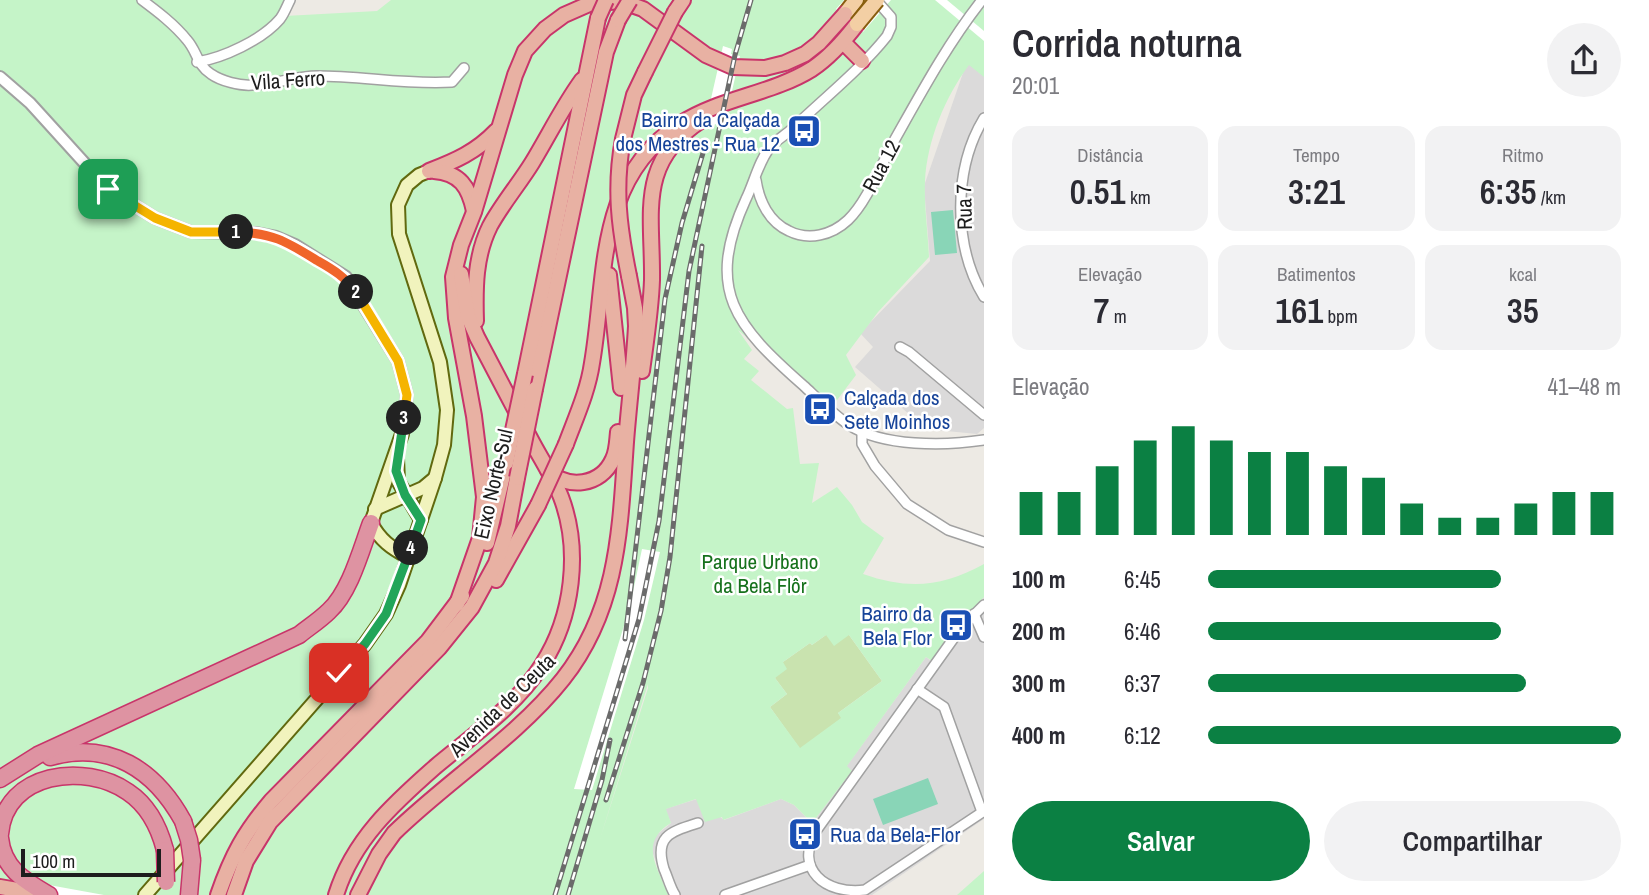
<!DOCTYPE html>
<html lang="pt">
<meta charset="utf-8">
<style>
:root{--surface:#fff;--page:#f2f2f3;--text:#2b2b33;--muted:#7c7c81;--accent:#0b8043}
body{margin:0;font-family:"Archivo Narrow",sans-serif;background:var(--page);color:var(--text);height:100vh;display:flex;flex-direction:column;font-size:26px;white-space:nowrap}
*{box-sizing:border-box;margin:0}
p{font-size:23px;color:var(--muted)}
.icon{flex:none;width:38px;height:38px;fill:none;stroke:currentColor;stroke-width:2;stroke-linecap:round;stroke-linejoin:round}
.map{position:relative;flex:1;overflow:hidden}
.sheet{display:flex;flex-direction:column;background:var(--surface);width:665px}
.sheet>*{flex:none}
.scale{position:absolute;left:21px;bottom:18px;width:140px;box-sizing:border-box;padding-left:7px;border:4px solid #1d1d1d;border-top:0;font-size:19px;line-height:24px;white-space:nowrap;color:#1d1d1d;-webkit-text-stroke:5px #fff;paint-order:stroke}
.pin{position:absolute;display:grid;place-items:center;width:60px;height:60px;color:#fff;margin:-30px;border-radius:14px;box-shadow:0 4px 10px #0006}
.km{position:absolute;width:35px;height:35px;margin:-18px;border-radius:50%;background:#222;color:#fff;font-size:19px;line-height:35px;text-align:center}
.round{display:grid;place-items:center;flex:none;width:74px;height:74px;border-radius:37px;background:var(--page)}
.head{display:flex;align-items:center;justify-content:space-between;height:119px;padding:0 28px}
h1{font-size:38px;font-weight:600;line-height:52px}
.stats{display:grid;grid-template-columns:repeat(3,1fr);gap:10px;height:119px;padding:7px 28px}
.stats div{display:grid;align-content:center;border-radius:18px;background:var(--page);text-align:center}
.stats b{font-size:35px;font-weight:600}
.stats small{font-size:19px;font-weight:400}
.stats p{font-size:19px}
.chart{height:196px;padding:14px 28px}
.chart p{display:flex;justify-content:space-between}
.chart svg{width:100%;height:126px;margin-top:7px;stroke:var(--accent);stroke-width:6}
.action{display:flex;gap:14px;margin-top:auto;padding:14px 28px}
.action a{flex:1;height:80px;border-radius:42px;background:var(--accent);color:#fff;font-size:28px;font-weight:600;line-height:80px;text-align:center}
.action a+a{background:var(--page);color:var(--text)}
ul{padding:0 28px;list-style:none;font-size:23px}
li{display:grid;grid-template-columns:112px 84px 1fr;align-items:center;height:52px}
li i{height:18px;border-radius:9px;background:var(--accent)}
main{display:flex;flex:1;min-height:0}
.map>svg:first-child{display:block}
</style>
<main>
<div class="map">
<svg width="984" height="895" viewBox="0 0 984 895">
<rect width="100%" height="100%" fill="#edeae4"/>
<g fill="#dbdada">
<polygon points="984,0 984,428 977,434 926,429 855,367 873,347 860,333 930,261 924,186 964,70"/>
<polygon points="984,597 984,819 872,895 668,895 652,851 654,837 671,823 665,809 697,799 724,820 781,799 794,805 812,823 852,771 846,767 926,657 931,661 959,623"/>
</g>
<polygon fill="#c9e3af" points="826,635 849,635 882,681 838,713 842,718 800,749 770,707 787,694 775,678 783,662 810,643 812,645"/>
<g fill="#c5f4c8" fill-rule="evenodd">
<path d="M0 0H286L285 16 377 11 391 0H984V77L969 65C945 97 927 141 925 181 924 206 928 232 929 257L878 312 846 355 856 375 831 408 738 330 752 350 744 359 759 371 751 380 787 409 793 408 800 464 819 463 812 503 837 487 852 505 862 522 884 538 863 574C909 590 942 587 984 564V597L959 623 932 661 926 657 847 766 852 771 812 823 794 805 781 799 723 820 722 817 705 822 696 799 666 809 671 823C638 843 658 867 668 895H0ZM826 635 834 646 849 635 882 681 838 713 841 718 800 748 770 707 787 694 775 678 787 669 783 662 810 643 812 645ZM648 684V688L600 839Z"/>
<polygon points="984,871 984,895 957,895"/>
</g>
<g fill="#89d5b7">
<polygon points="953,210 957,253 935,255 931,212"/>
<polygon points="928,778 938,804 883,825 873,799"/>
</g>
<g fill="#fff">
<polygon points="844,0 891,0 863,32 836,9"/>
<polygon points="935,0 947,0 984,31 984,41"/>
<polygon points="723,46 732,49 731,54 740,56 724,126 715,124 714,127 705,125"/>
<polygon points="642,549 660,552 644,620 592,790 574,789 630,606"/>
<polygon points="49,885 104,895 47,895"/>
</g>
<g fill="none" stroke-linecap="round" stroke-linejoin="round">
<g stroke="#a1a1a1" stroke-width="12">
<g id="minor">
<path d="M142 0C158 12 174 24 187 40 197 51 197 65 211 74 221 81 240 86 252 85 274 85 295 76 317 76 362 76 407 85 452 82L464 68"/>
<path d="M876 0 891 17V27L887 36C860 70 823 99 792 129 785 135 777 140 771 146 759 160 754 183 746 199 704 291 736 326 804 386 818 399 833 414 849 425 883 447 945 446 984 440"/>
<path d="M197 62C223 58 262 40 280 19 284 14 287 6 290 0"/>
<path d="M984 118C953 169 953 246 984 297"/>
<path d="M756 180C759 201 769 222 789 231 809 241 832 235 848 220 867 202 881 165 894 141 921 93 948 43 982 0"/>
<polyline points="900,347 909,352 984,415"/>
<polyline points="862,432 862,444 875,466 907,504 948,530 984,542"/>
<path d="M984 605 961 628 816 831C794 869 825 895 865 890L984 811"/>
<polyline points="974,614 984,637"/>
<polyline points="917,689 944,707 982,812"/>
<path d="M675 895C670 887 668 878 664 869 654 836 670 832 698 823"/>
<polyline points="725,895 810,865"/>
</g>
</g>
<g stroke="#a1a1a1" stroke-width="14">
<polyline id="tertiary" points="0,77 30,103 108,189 155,218 191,232 255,233 276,237 295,245 346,277 398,361 407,395 402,434"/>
</g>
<g stroke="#61690f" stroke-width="16">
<g id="secondary">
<path d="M402 434 371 523C380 540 391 548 408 557"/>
<polyline points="397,458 398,481 421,520"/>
<polyline points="375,509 423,488 435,478"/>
<polyline points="145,895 365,644 386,614 399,585 435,478 444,445 447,410 440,362 399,234 398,205 407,185 419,175 429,171"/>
</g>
</g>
<g stroke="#885e0e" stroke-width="18">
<polyline id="primary" points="845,14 856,0"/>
</g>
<g stroke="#c8356a" stroke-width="18">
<g id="trunk">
<polyline points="675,12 683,0"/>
<polyline points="843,42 862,61"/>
<polyline points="623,139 634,95 645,72"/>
<path d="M429 171C455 161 476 152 496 131"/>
<path d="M434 171C460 173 469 187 474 211"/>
<polyline points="609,275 621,388"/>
<path d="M476 321C475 288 475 256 490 226 502 204 519 184 532 163 549 135 563 106 582 80"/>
<path d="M642 371C646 341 651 310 652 280 653 214 636 162 702 120"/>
<polyline points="525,374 598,18"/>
<polyline points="535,389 606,52 618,20"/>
<path d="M566 444C576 417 588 391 592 363 607 276 595 179 680 124 720 98 772 94 812 69 830 57 844 41 857 24"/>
<path d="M548 470C567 490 601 486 613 459 617 451 617 441 618 432"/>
<polyline points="487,543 506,463"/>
<polyline points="496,580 538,505"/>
<polyline points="457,604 480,538 484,497 474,416 456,318 453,277 461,245 474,212 515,75 525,51 545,29 564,15 589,4 620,1 643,9 706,55 733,67 765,68 785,63 805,54 819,43 845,14"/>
<polyline points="0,887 46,895"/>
<path d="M218 895C232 855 244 833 271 801L428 641 462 596"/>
<polyline points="234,895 246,861 270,822 439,648 472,607 496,563 508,526 517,478"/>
<path d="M336 895C353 840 393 804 435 767 472 736 516 706 542 665 573 617 581 550 561 497 553 477 541 459 531 440 513 406 495 371 477 337L468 316 461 274"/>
<path d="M358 895 379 854 394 833C446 782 518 736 563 679 619 608 620 528 626 442 629 403 634 365 636 326L635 308 629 276"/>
</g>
</g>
<g stroke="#c8356a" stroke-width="19">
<g id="motorway">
<path d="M50 757C110 740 155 770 183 821"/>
<path d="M0 779 38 755 299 635C309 627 320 620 329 611 350 592 361 550 371 523"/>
<path d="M0 834C5 772 85 762 128 792 149 806 159 827 165 850"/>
<path d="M0 838C3 869 25 881 49 895"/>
<polyline points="189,895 192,860"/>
</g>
</g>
<use href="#minor" stroke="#fff" stroke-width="9"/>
<use href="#tertiary" stroke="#fff" stroke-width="10"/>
<use href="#secondary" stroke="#f1f3bd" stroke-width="12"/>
<use href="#primary" stroke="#f3cfa4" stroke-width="14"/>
<use href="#trunk" stroke="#e8b1a3" stroke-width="14"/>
<use href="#motorway" stroke="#de93a2" stroke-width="16"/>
<g stroke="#6b6b6b" stroke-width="5">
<g id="rail">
<polyline points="625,639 665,299 682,223 703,153"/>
<polyline points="606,800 643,683 661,611 670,557 702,246"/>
<polyline points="555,895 639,619 659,521 689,271 735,55 751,0"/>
<polyline points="568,895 602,780 610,740"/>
</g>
</g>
<use href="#rail" stroke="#fff" stroke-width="2.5" stroke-dasharray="8" stroke-linecap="butt"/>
<g stroke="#885e0e" stroke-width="18" stroke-linecap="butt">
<polyline id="primary-bridge" points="857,24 877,0"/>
</g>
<g stroke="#c8356a" stroke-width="18" stroke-linecap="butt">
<g id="trunk-bridge">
<polyline points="598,18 606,0"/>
<polyline points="618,20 630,0"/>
<polyline points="645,72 675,12"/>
<path d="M623 139C614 188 619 227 629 276"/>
<polyline points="506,463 525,374"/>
<polyline points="517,478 535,389"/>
<polyline points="538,505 566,444"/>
</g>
</g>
<g stroke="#c8356a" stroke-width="19" stroke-linecap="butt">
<g id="motorway-bridge">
<polyline points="183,821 189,840 192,860"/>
<polyline points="165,850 166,882"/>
</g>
</g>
<use href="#primary-bridge" stroke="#f3cfa4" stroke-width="14"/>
<use href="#trunk-bridge" stroke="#e8b1a3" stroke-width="14"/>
<use href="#motorway-bridge" stroke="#de93a2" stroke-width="16"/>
</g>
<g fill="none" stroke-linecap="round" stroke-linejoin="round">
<g stroke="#fff" stroke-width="14">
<polyline id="split-1" points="108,189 155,218 191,232 236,232"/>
</g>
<g stroke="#fff" stroke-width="14">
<path id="split-2" d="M236 232C274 233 287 242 318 261 334 270 345 277 356 292"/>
</g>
<g stroke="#fff" stroke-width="14">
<polyline id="split-3" points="356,292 398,361 407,395 404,418"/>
</g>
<g stroke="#fff" stroke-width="14">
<polyline id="split-4" points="404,418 396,471 405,495 421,520 411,548"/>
</g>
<g stroke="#fff" stroke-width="14">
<polyline id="split-5" points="339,673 365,644 386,614 411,548"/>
</g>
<use href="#split-1" stroke="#f5b400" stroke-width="9"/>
<use href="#split-2" stroke="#f0652b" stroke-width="9"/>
<use href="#split-3" stroke="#f5b400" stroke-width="9"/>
<use href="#split-4" stroke="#22a559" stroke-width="9"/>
<use href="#split-5" stroke="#22a559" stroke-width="9"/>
</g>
<defs>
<g id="bus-square" transform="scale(1.75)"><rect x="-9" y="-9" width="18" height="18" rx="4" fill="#1a4fb4" stroke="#fff"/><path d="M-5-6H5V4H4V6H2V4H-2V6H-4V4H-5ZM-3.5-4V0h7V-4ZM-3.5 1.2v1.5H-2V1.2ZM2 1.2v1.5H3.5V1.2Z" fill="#fff"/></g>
</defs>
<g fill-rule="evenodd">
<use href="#bus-square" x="804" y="131"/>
<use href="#bus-square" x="820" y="409"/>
<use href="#bus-square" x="956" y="625"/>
<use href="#bus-square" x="805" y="834"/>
</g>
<g text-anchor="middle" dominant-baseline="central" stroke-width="5" stroke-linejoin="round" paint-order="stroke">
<g font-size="21" fill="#1d1d1d" stroke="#fff">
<text transform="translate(288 80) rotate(-4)">Vila Ferro</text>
<text transform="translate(881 166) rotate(-62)">Rua 12</text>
<text transform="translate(964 207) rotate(-91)">Rua 7</text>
<text transform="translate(493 484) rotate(-77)">Eixo Norte-Sul</text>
<text transform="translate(502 705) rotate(-44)">Avenida de Ceuta</text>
</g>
<g font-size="21" fill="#164399" stroke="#fff" text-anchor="end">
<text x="780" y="119">Bairro da Calçada<tspan x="780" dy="24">dos Mestres - Rua 12</tspan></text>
<text x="844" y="397" text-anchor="start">Calçada dos<tspan x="844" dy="24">Sete Moinhos</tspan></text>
<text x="932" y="613">Bairro da<tspan x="932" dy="24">Bela Flor</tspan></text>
<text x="830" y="834" text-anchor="start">Rua da Bela-Flor</text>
</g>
<g font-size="21" fill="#16711c" stroke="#fff">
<text x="760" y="561">Parque Urbano<tspan x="760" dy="24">da Bela Flôr</tspan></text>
</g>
</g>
</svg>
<div class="scale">100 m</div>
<div class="pin" style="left:108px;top:189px;background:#1e9e55"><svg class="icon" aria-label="arrive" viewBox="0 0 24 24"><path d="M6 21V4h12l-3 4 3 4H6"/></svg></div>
<div class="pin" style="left:339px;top:673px;background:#d93025"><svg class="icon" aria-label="check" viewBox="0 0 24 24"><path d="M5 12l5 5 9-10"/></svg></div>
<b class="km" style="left:236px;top:232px">1</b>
<b class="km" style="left:356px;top:292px">2</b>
<b class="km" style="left:404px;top:418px">3</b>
<b class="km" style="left:411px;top:548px">4</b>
</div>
<section class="sheet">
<div class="head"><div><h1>Corrida noturna</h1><p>20:01</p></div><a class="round"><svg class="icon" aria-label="share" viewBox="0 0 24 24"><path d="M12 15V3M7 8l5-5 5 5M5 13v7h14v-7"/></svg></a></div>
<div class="stats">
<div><p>Distância</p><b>0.51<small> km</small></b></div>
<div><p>Tempo</p><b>3:21</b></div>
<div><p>Ritmo</p><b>6:35<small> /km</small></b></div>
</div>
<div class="stats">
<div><p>Elevação</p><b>7<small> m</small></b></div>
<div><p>Batimentos</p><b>161<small> bpm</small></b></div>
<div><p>kcal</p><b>35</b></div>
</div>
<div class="chart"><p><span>Elevação</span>41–48 m</p>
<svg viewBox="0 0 160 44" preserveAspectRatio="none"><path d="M5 44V29M15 44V29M25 44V20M35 44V11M45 44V6M55 44V11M65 44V15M75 44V15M85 44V20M95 44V24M105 44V33M115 44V38M125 44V38M135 44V33M145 44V29M155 44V29"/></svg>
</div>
<ul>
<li><b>100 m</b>6:45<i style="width:71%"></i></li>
<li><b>200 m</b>6:46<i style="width:71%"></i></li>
<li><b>300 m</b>6:37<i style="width:77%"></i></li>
<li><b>400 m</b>6:12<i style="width:100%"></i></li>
</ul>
<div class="action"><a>Salvar</a><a>Compartilhar</a></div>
</section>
</main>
